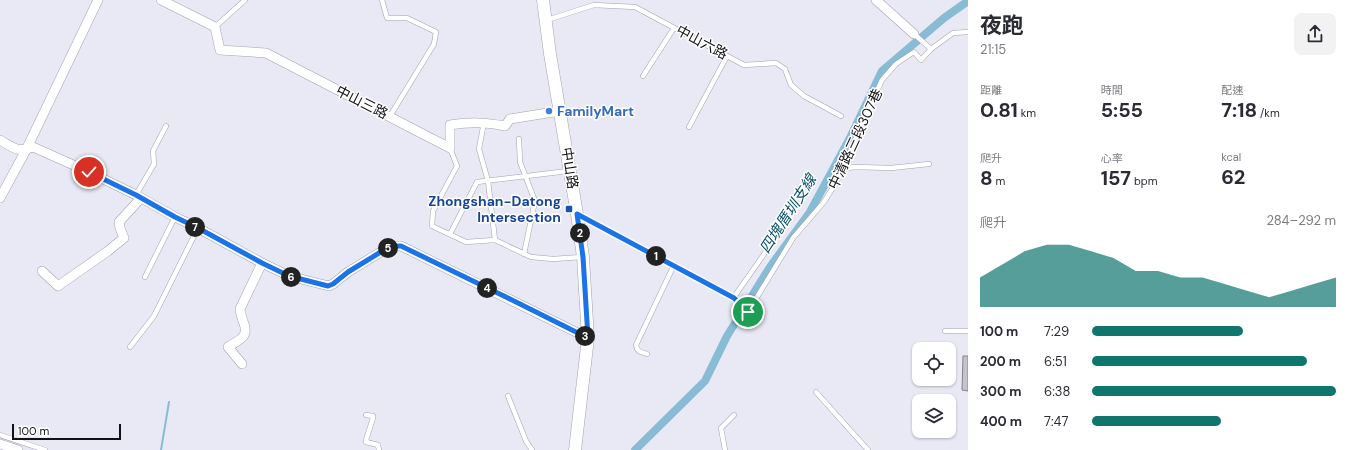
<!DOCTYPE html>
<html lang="zh-TW">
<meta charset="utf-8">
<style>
:root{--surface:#fff;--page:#f2f2f3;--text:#2b2b33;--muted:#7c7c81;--accent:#0f766e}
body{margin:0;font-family:"DM Sans","Noto Sans TC",sans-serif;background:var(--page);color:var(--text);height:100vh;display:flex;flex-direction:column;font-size:15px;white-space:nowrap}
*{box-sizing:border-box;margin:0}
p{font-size:13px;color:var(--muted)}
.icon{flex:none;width:22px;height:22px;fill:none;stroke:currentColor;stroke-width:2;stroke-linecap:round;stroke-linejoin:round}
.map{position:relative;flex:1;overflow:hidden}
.panel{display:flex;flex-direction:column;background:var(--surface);width:380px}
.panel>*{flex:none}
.tools{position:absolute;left:912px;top:342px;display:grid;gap:8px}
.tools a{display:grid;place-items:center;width:44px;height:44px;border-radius:8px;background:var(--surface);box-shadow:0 1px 3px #0004;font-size:20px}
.scale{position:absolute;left:12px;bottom:10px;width:109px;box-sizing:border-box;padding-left:4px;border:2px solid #121216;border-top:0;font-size:11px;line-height:14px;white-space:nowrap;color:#121216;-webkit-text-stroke:3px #fff;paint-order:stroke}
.pin{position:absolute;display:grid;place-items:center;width:34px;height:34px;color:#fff;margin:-17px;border:2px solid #fff;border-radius:50%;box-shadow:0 1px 4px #0007}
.km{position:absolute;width:20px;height:20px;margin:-10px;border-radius:50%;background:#222;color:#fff;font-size:11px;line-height:20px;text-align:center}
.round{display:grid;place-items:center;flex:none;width:42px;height:42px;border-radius:8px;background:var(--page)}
.head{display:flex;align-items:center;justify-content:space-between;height:68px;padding:0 12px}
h1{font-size:22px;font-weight:700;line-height:30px}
.metrics{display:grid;grid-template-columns:repeat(3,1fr);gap:6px;height:68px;padding:4px 12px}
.metrics div{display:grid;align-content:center}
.metrics b{font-size:20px;font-weight:700}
.metrics small{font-size:11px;font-weight:400}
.metrics p{font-size:11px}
.chart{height:112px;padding:8px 12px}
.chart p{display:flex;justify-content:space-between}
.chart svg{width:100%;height:72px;margin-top:4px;fill:var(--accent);opacity:.7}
ul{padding:0 12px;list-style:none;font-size:13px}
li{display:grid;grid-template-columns:64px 48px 1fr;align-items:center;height:30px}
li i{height:10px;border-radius:5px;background:var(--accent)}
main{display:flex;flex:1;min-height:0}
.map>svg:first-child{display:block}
</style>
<main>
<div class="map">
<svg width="968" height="450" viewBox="0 0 968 450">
<rect width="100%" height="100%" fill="#e8e9f4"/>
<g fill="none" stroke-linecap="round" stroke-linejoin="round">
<polyline stroke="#88bbd4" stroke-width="2" points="161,450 169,402"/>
<polyline stroke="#88bbd4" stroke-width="8" points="635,450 705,381 727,336 770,267 810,212 850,138 882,71 944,18 968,1"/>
</g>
<polygon fill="#c6c3ce" stroke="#86828c" points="963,356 968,356 968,391 962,390"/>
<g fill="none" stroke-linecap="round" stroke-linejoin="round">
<g stroke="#a2a2ad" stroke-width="5.5">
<g id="service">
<polyline points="382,0 387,18 407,18 436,32 434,44 390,116"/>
<polyline points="547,20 594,5 635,7 744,65 776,63 785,69 791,85 804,96 841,116"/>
<polyline points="215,27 245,0"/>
<polyline points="914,34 931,49 953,33 968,32"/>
<polyline points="643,76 674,28"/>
<polyline points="484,122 479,149 488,181 495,240"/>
<polyline points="689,127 727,56"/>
<polyline points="519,139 520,162 535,201 524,254"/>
<polyline points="450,148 457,166 433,211 432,226 466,242 495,240 531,257 553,259 582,257"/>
<polyline points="843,169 854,167 891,168 929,164"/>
<polyline points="136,195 154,164 153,151 166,126"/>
<polyline points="578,214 734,297 783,227"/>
<polyline points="450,234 477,182 568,171"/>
<polyline points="145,277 175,217"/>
<polyline points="734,297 748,312 793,238 824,202 837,181 882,80 896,64 914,52 921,60 931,49"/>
<polyline points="945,331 968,331"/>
<polyline points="130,347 154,316 198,228"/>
<path d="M647 354C641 352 637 352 636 345L674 265"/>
<polyline points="816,392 868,450"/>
<polyline points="508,396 526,441 532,450"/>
<polyline points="366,415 373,416 373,418 366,440 366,442 378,445 379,450"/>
<polyline points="0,435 45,450"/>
<polyline points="725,450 721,428 734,415"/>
</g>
</g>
<g stroke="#a2a2ad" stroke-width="10">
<g id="minor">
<path d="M161 0 215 27 220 50 266 53 450 148V125C471 122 484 122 505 126L510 119 560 111"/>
<polyline points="876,0 914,34"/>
<path d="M0 140C14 148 18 153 33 147L89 172 136 195 175 217 198 228 262 263 289 276 329 286 333 284 348 272 384 250 392 246H401L588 338"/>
<polyline points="0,198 26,150 98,0"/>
<polyline points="42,271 58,286 108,251 124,238 120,228 119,222 141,198"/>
<path d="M242 364 228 347C240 339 250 337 243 321 242 317 240 313 240 309L262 263"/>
<polyline points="0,444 18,450"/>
</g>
</g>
<g stroke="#a2a2ad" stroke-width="13">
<polyline id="secondary" points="543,0 550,54 577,214 583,257 588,338 575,450"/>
</g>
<use href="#service" stroke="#fff" stroke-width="4.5"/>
<use href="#minor" stroke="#fff" stroke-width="9"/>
<use href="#secondary" stroke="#fff" stroke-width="12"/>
</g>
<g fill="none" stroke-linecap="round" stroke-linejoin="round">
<g stroke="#fff" stroke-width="8">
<polyline id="route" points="89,172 136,195 175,217 198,228 262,263 289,276 328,286 333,284 348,272 384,250 392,246 401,246 508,298 588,338 583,257 577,214 734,298 748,312"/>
</g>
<use href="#route" stroke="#1a73e8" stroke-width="5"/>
</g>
<circle fill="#3f7fe0" stroke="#fff" stroke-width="1.5" cx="549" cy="111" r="4"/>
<rect fill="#1a4fb4" stroke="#fff" stroke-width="1.5" x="565" y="205" width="8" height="8" rx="2"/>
<g text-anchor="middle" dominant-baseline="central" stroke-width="3" stroke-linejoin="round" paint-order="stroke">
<g font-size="14" fill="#121216" stroke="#fff">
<text transform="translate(702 42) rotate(28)">中山六路</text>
<text transform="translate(362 102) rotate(27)">中山三路</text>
<text transform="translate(855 139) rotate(-65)">中清路三段307巷</text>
<text transform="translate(570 168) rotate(81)">中山路</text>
</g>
<g font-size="14" font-weight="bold" fill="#366cbe" stroke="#fff" text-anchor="start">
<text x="557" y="111">FamilyMart</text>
</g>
<g font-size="14" font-weight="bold" fill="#164399" stroke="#fff" text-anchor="end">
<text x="561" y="201">Zhongshan-Datong<tspan x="561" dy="16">Intersection</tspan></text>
</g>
<g font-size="15" font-style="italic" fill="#0a506a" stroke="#fff">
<text transform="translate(788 214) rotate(-57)">四塊厝圳支線</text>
</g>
</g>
</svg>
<div class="tools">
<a><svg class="icon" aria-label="locate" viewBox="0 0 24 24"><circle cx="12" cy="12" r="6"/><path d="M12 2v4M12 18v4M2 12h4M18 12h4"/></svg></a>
<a><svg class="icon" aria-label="layers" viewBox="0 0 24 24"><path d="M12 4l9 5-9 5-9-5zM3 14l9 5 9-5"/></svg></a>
</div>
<div class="scale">100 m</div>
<div class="pin" style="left:748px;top:312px;background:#1e9e55"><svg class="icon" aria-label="arrive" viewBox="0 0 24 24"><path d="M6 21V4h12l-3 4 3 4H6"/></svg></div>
<div class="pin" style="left:89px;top:172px;background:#d93025"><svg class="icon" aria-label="check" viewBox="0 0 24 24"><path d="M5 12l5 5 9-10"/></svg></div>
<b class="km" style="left:656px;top:256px">1</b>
<b class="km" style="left:580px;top:233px">2</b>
<b class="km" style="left:585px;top:336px">3</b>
<b class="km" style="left:487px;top:288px">4</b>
<b class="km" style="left:388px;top:248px">5</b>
<b class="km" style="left:291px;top:277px">6</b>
<b class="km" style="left:195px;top:227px">7</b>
</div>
<section class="panel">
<div class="head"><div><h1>夜跑</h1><p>21:15</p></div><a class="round"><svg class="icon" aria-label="share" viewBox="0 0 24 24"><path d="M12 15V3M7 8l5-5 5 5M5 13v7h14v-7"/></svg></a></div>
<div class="metrics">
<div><p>距離</p><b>0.81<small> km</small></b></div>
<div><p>時間</p><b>5:55</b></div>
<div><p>配速</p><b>7:18<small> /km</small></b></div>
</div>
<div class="metrics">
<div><p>爬升</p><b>8<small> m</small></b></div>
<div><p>心率</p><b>157<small> bpm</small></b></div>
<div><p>kcal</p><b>62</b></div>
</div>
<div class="chart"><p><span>爬升</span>284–292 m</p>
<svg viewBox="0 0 160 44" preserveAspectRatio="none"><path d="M0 44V26L10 18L20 10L30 6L40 6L50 10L60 14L70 22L80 22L90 26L100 26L110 30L120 34L130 38L140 34L150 30L160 26V44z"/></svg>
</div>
<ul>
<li><b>100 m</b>7:29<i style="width:62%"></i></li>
<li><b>200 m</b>6:51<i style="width:88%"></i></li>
<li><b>300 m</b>6:38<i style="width:100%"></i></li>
<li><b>400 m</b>7:47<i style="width:53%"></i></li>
</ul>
</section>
</main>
